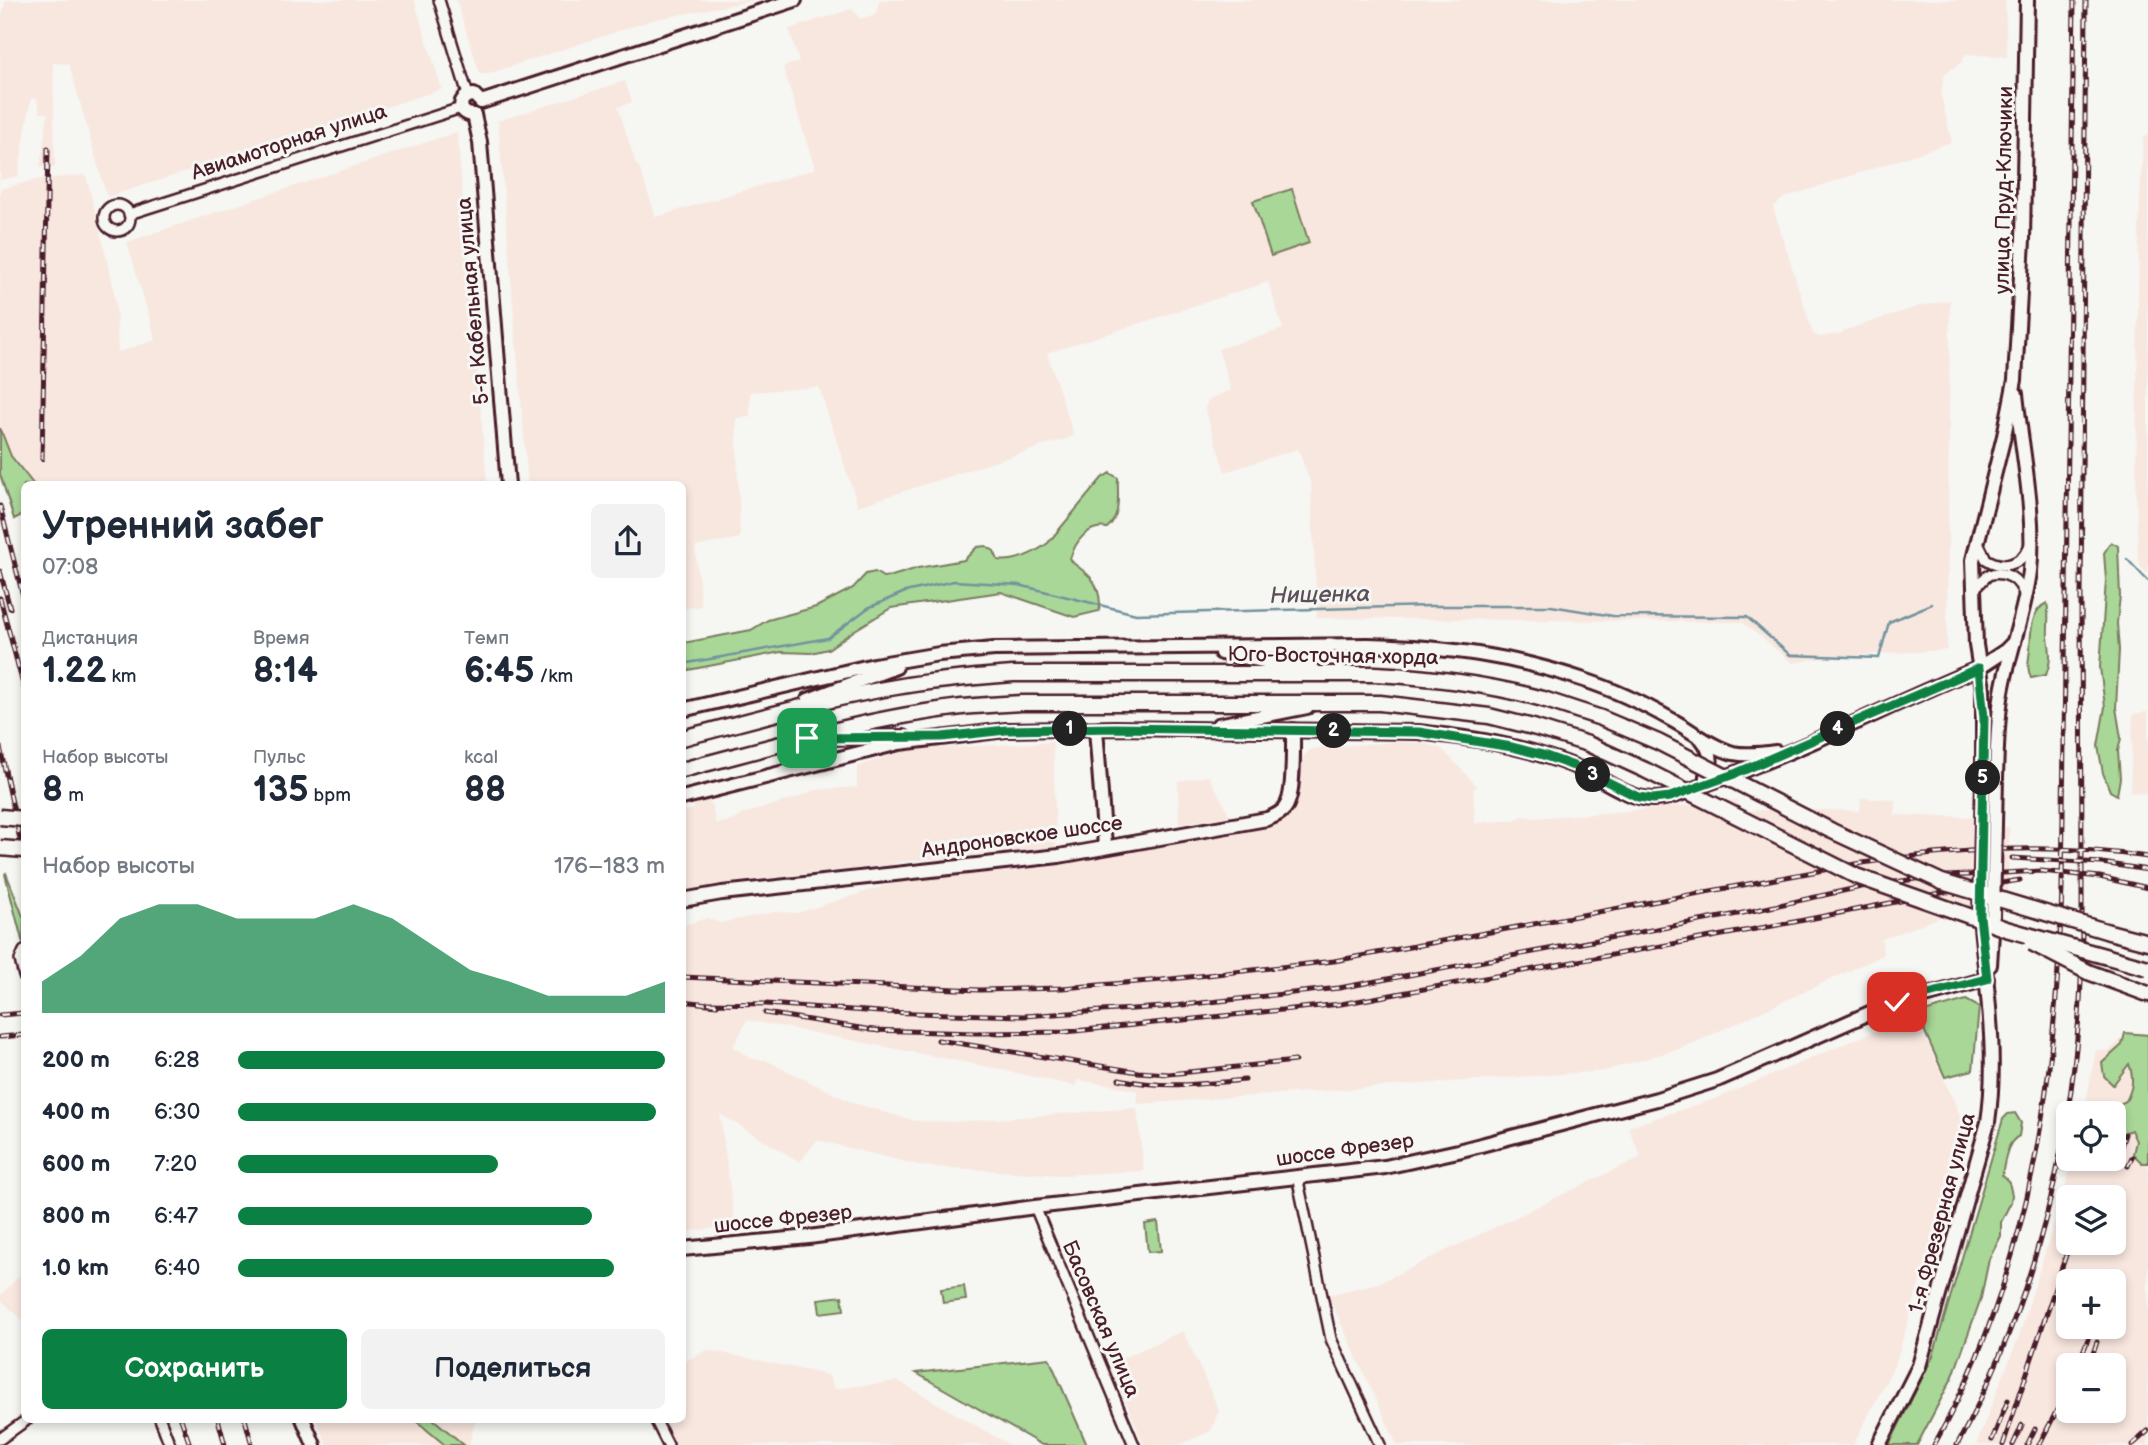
<!DOCTYPE html>
<html lang="ru">
<meta charset="utf-8">
<style>
:root{--surface:#fff;--page:#f2f2f3;--text:#1f2937;--muted:#747a83;--accent:#0b8043}
body{margin:0;font-family:"Balsamiq Sans",sans-serif;background:var(--page);color:var(--text);height:100vh;display:flex;flex-direction:column;font-size:26px;white-space:nowrap}
*{box-sizing:border-box;margin:0}
p{font-size:23px;color:var(--muted)}
.icon{flex:none;width:38px;height:38px;fill:none;stroke:currentColor;stroke-width:2;stroke-linecap:round;stroke-linejoin:round}
.map{position:relative;flex:1;overflow:hidden}
.drawer{position:absolute;left:21px;top:481px;width:665px;height:942px;display:flex;flex-direction:column;background:var(--surface);border-radius:10px;box-shadow:0 4px 10px #0003}
.drawer>*{flex:none}
.tools{position:absolute;left:2056px;top:1101px;display:grid;gap:14px}
.tools a{display:grid;place-items:center;width:70px;height:70px;border-radius:10px;background:var(--surface);box-shadow:0 4px 10px #0003;font-size:35px}
.pin{position:absolute;display:grid;place-items:center;width:60px;height:60px;color:#fff;margin:-30px;border-radius:14px;box-shadow:0 4px 10px #0006}
.km{position:absolute;width:35px;height:35px;margin:-18px;border-radius:50%;background:#222;color:#fff;font-size:19px;line-height:35px;text-align:center}
.round{display:grid;place-items:center;flex:none;width:74px;height:74px;border-radius:10px;background:var(--page)}
.headline{display:flex;align-items:center;justify-content:space-between;height:119px;padding:0 21px}
h1{font-size:38px;font-weight:600;line-height:52px}
.metrics{display:grid;grid-template-columns:repeat(3,1fr);gap:10px;height:119px;padding:7px 21px}
.metrics div{display:grid;align-content:center}
.metrics b{font-size:35px;font-weight:600}
.metrics small{font-size:19px;font-weight:400}
.metrics p{font-size:19px}
.chart{height:196px;padding:14px 21px}
.chart p{display:flex;justify-content:space-between}
.chart svg{width:100%;height:126px;margin-top:7px;fill:var(--accent);opacity:.7}
.cta{display:flex;gap:14px;margin-top:auto;padding:14px 21px}
.cta a{flex:1;height:80px;border-radius:10px;background:var(--accent);color:#fff;font-size:28px;font-weight:600;line-height:80px;text-align:center}
.cta a+a{background:var(--page);color:var(--text)}
ul{padding:0 21px;list-style:none;font-size:23px}
li{display:grid;grid-template-columns:112px 84px 1fr;align-items:center;height:52px}
li i{height:18px;border-radius:9px;background:var(--accent)}
.map>svg:first-child{display:block}
</style>
<div class="map">
<svg width="2148" height="1445" viewBox="0 0 2148 1445">
<rect width="100%" height="100%" fill="#f6f6f2"/>
<filter id="ink" filterUnits="userSpaceOnUse"><feTurbulence type="fractalNoise" baseFrequency=".0143" numOctaves="2"/><feDisplacementMap in="SourceGraphic" scale="14" xChannelSelector="R" yChannelSelector="G"/><feConvolveMatrix kernelMatrix="1 2 1 2 8 2 1 2 1" color-interpolation-filters="sRGB"/></filter>
<g filter="url(#ink)">
<g fill="#f8e7df" fill-rule="evenodd">
<polygon points="6,0 414,0 442,89 107,197 69,64 53,63 55,167 40,167 48,113 40,113 37,99 31,98 18,176 0,180 0,22"/>
<polygon points="456,0 756,0 652,20 488,74 480,74"/>
<polygon points="882,0 2005,0 2007,57 1966,54 1962,62 1944,74 1941,96 1952,142 1784,198 1773,207 1813,334 1820,337 1843,333 1843,331 1920,306 1950,300 1947,650 1828,657 1793,663 1742,622 1317,618 1311,484 1298,449 1225,472 1205,409 1208,400 1231,390 1218,349 1283,329 1268,282 1047,353 1074,436 858,506 819,387 750,392 750,417 736,418 740,538 695,547 701,606 683,609 682,485 528,485 498,121 625,81 632,102 618,107 636,164 639,167 656,217 815,169 783,67 799,62 789,29 852,9 860,19 876,14 879,1"/>
<polygon points="457,132 487,485 34,485 11,456 0,428 0,189 40,179 86,175 112,280 116,307 118,352 156,340 127,242"/>
<polygon points="2148,135 2148,574 2141,567 2138,557 2136,491 2139,226 2143,138"/>
<polygon points="2148,712 2148,794 2130,792 2133,714"/>
<polygon points="1053,742 1056,847 900,862 889,865 731,882 683,891 683,812 694,809 694,803 710,800 716,824 734,820 743,814 796,798 815,790 857,787 857,767 904,750"/>
<polygon points="1401,742 1424,743 1442,749 1477,786 1473,790 1475,823 1514,820 1523,816 1534,818 1617,812 1737,800 1738,811 1786,809 1860,811 1861,798 1895,800 1895,815 1975,817 1976,825 2009,827 2008,898 1976,904 1882,939 1883,955 1685,1047 1604,1071 1138,1104 1137,1091 1117,1086 1078,1080 1075,1086 999,1069 747,1020 733,1047 752,1059 765,1060 853,1103 915,1121 956,1122 1137,1108 1144,1171 1060,1175 922,1166 817,1140 800,1162 720,1114 735,1226 683,1232 682,926 707,918 720,923 775,912 797,913 916,876 1064,864 1128,852 1141,846 1272,823 1292,814 1298,801 1302,759 1309,750 1323,747"/>
<polygon points="1209,776 1230,816 1179,824 1178,781"/>
<polygon points="1904,1019 1922,1030 1964,1124 1963,1137 1896,1362 1853,1445 1397,1445 1328,1295 1381,1282 1641,1157 1628,1127 1715,1099"/>
<path d="M2124 1036 2148 1039V1445H1976L2019 1336 2074 1159 2114 1158V1113H2084L2096 1050 2109 1051ZM2068 1197H2114V1242H2068ZM2068 1281H2114V1326H2068ZM2068 1365H2114V1410H2068Z"/>
<polygon points="24,1271 24,1321 0,1299 0,1296"/>
<polygon points="1183,1331 1219,1410 1211,1431 1179,1445 1144,1445 1110,1364"/>
<polygon points="708,1350 828,1375 835,1389 898,1381 1010,1445 675,1445 663,1419 682,1419 683,1362"/>
<polygon points="316,1419 414,1419 445,1445 327,1445"/>
<polygon points="433,1419 476,1419 469,1445 464,1445"/>
</g>
<g fill="#a9d797" stroke="#7a7b61" stroke-width="2">
<polygon points="1292,189 1309,243 1271,256 1253,201"/>
<polygon points="0,428 11,456 34,485 24,485 24,514 14,519 0,474"/>
<path d="M1110 473 1118 478C1117 496 1122 515 1107 528 1088 524 1075 542 1070 559 1075 566 1081 568 1087 574 1097 582 1102 599 1099 611L1074 617 1001 592 891 608 855 630 828 649 811 653 781 652 683 671V643L751 630 768 620 816 607 853 588 866 574 875 572 883 577 892 576 918 568 964 560 977 547 986 546 994 551 998 560C1014 563 1035 553 1048 543L1102 478Z"/>
<polygon points="2111,542 2118,546 2120,596 2117,623 2119,650 2116,708 2121,738 2118,751 2120,778 2117,795 2110,791 2103,773 2098,746 2105,707 2100,667 2106,580 2104,553"/>
<path d="M2047 603C2050 617 2047 625 2048 637 2050 651 2052 661 2046 675L2031 678C2026 666 2029 661 2030 649 2031 634 2030 610 2047 603Z"/>
<polygon points="6,873 24,919 23,944 5,874"/>
<polygon points="1966,1000 1979,1007 1973,1070 1945,1077 1921,1023 1910,1016"/>
<path d="M2125 1033 2148 1035V1163H2142L2133 1154 2136 1141 2131 1130 2118 1135 2114 1141V1113H2100L2126 1101C2133 1088 2134 1078 2129 1064L2113 1085 2104 1076 2102 1063 2122 1045Z"/>
<path d="M2015 1113 2021 1123 2019 1136C2006 1142 2005 1162 2002 1175L2009 1182 2012 1195 2011 1202 2001 1222V1236L1989 1259 1981 1298 1953 1376 1917 1445H1889L1933 1356 2003 1119 2008 1114Z"/>
<polygon points="1158,1222 1161,1251 1148,1252 1145,1224"/>
<polygon points="964,1286 966,1300 943,1303 941,1289"/>
<polygon points="842,1296 844,1310 820,1313 818,1299"/>
<polygon points="1049,1358 1087,1445 1042,1445 916,1373"/>
<polygon points="414,1419 433,1419 464,1445 445,1445"/>
</g>
<g fill="none" stroke-linecap="round" stroke-linejoin="round">
<g stroke="#73929d" stroke-width="2.5">
<polyline points="2127,559 2148,581"/>
<polyline points="682,664 828,638 868,608 905,592 954,581 1019,585 1136,614 1430,606 1551,606 1613,616 1747,617 1790,655 1879,658 1889,622 1932,604"/>
</g>
<g stroke="#4a1f2b" stroke-width="14">
<g id="street">
<polyline points="439,0 468,95"/>
<circle cx="117" cy="218" r="13"/>
<polyline points="129,214 461,108"/>
<path d="M1978 543 1986 559C2003 570 2022 565 2030 545"/>
<path d="M1974 589 1988 575C2006 570 2020 579 2025 597"/>
<polyline points="24,951 20,960 24,976"/>
<polyline points="1297,1176 1331,1339 1380,1445"/>
<polyline points="1035,1207 1134,1445"/>
<polyline points="160,1419 170,1445"/>
<polyline points="655,1419 668,1445"/>
<polyline points="0,1439 28,1419"/>
</g>
</g>
<g stroke="#4a1f2b" stroke-width="18">
<g id="secondary">
<polyline points="481,102 795,0"/>
<polyline points="474,115 480,142 508,485"/>
<path d="M474 115C457 115 457 95 474 95L481 102"/>
<polyline points="1221,653 1313,670"/>
<polyline points="808,700 896,667"/>
<path d="M682 710 874 665 939 654 994 649 1368 645C1446 647 1510 655 1584 680 1615 690 1644 704 1672 720 1691 730 1711 747 1733 753 1747 756 1762 754 1776 752"/>
<polyline points="1218,725 1307,707"/>
<polyline points="1096,729 1105,846"/>
<polyline points="821,738 904,737"/>
<path d="M1701 738C1711 750 1714 763 1706 776"/>
<polyline points="1983,778 1983,689 1976,645 1973,560 2004,436 2015,380 2023,240 2027,0"/>
<path d="M1996 778C1997 749 1997 720 2002 692 2009 651 2025 612 2030 571 2036 513 2022 452 2016 394"/>
<path d="M682 798 899 743 1006 730 1115 728 1419 732C1461 737 1504 742 1545 756 1558 760 1572 765 1585 771 1605 780 1629 799 1653 799 1672 799 1692 789 1709 783 1801 751 1889 705 1979 668L2005 651 2014 642"/>
<path d="M682 900 722 893 1059 856 1267 819C1275 816 1285 812 1288 802 1294 789 1293 746 1293 730"/>
<polyline points="1990,965 1993,917"/>
<polyline points="682,1249 809,1237 1035,1207 1385,1167 1458,1151 1657,1099 1717,1080 1881,1008 1987,979"/>
<polyline points="303,1419 314,1445"/>
<path d="M1879 1445 1919 1366 1988 1122C1998 1053 1986 985 1980 916"/>
</g>
</g>
<g stroke="#4a1f2b" stroke-width="19">
<g id="primary">
<path d="M682 738C753 720 824 699 896 687 935 680 974 677 1013 674H1375C1433 677 1487 684 1543 699"/>
<path d="M682 770C775 746 867 718 962 707 982 705 1002 704 1021 703H1380L1489 716 1533 727"/>
<polyline points="2109,932 2148,942"/>
<polyline points="2088,972 2148,994"/>
</g>
</g>
<use href="#street" stroke="#f6f6f2" stroke-width="9"/>
<use href="#secondary" stroke="#f6f6f2" stroke-width="12"/>
<use href="#primary" stroke="#f6f6f2" stroke-width="14"/>
<g stroke="#4a1f2b" stroke-width="5">
<g id="rail">
<polyline points="42,459 48,148"/>
<polyline points="0,506 24,600"/>
<polyline points="0,571 10,608"/>
<polyline points="0,598 24,688"/>
<polyline points="0,747 24,858"/>
<polyline points="2012,858 2102,863 2148,870"/>
<path d="M682 977 980 990 1062 988 1162 980 1334 961 1856 864C1956 849 2048 842 2148 857"/>
<polyline points="682,1001 717,1005"/>
<polyline points="708,1003 766,1004 880,1012 1023,1016 1164,1007 1339,988 1743,913 1861,887 1929,877 2041,871 2100,877 2148,888"/>
<polyline points="765,1013 879,1031"/>
<polyline points="0,1015 24,1013"/>
<polyline points="870,1030 976,1033 1065,1032 1341,1004 1794,922 1941,893 2020,880"/>
<polyline points="0,1037 24,1035"/>
<polyline points="938,1040 1138,1072 1169,1074 1295,1061"/>
<path d="M1119 1079C1165 1089 1199 1084 1245 1080"/>
<polyline points="2116,1161 2125,1134"/>
<polyline points="2128,1166 2132,1157"/>
<polyline points="2078,1365 2088,1339"/>
<polyline points="2089,1365 2097,1342"/>
<polyline points="181,1419 190,1445"/>
<polyline points="218,1419 225,1445"/>
<polyline points="245,1419 252,1445"/>
<polyline points="1992,1440 2008,1400"/>
<path d="M1934 1445C2030 1274 2056 1081 2062 888L2074 0"/>
<path d="M1957 1445C2025 1321 2064 1178 2077 1038 2083 982 2082 925 2082 869 2082 778 2081 687 2081 596 2081 398 2085 199 2086 0"/>
<polyline points="2003,1445 2070,1243"/>
<polyline points="2013,1445 2022,1425"/>
<polyline points="2027,1445 2035,1429"/>
<polyline points="2039,1445 2068,1389"/>
<polyline points="2132,1445 2148,1431"/>
</g>
</g>
<use href="#rail" stroke="#f6f6f2" stroke-width="2.5" stroke-dasharray="8" stroke-linecap="butt"/>
<g stroke="#4a1f2b" stroke-width="18" stroke-linecap="butt">
<g id="secondary-bridge">
<polyline points="1980,916 1983,778"/>
<polyline points="1993,916 1996,778"/>
</g>
</g>
<g stroke="#4a1f2b" stroke-width="19" stroke-linecap="butt">
<g id="primary-bridge">
<polyline points="1543,699 1601,718 1658,742 1832,831 1942,882 2109,932"/>
<polyline points="1533,727 1588,744 1645,770 1856,876 2006,929 2148,968"/>
<polyline points="0,817 24,819"/>
<polyline points="0,848 24,850"/>
<polyline points="2032,943 2088,972"/>
</g>
</g>
<use href="#secondary-bridge" stroke="#f6f6f2" stroke-width="12"/>
<use href="#primary-bridge" stroke="#f6f6f2" stroke-width="14"/>
</g>
</g>
<g fill="none" stroke-linecap="round" stroke-linejoin="round" filter="url(#ink)">
<g stroke="#fff" stroke-width="14">
<polyline id="route" points="807,738 942,737 1006,730 1115,728 1419,732 1512,747 1543,755 1582,769 1638,797 1653,799 1670,797 1737,773 1979,668 1984,718 1980,916 1987,979 1897,1002"/>
</g>
<use href="#route" stroke="#0b8043" stroke-width="9"/>
</g>
<g text-anchor="middle" dominant-baseline="central" stroke-width="6" stroke-linejoin="round" paint-order="stroke">
<g font-size="21" fill="#4a1f2b" stroke="#f6f6f2">
<text transform="translate(289 142) rotate(-18)">Авиамоторная улица</text>
<text transform="translate(2004 190) rotate(-89)">улица Пруд-Ключики</text>
<text transform="translate(473 301) rotate(-95)">5-я Кабельная улица</text>
<text transform="translate(1333 656) rotate(1)">Юго-Восточная хорда</text>
<text transform="translate(1022 837) rotate(-8)">Андроновское шоссе</text>
<text transform="translate(1345 1150) rotate(-8)">шоссе Фрезер</text>
<text transform="translate(1942 1213) rotate(-75)">1-я Фрезерная улица</text>
<text transform="translate(783 1219) rotate(-6)">шоссе Фрезер</text>
<text transform="translate(1101 1319) rotate(67)">Басовская улица</text>
</g>
<g font-size="23" font-style="italic" fill="#5b4f5a" stroke="#f6f6f2">
<text transform="translate(1320 595) rotate(-1)">Нищенка</text>
</g>
</g>
</svg>
<div class="tools">
<a><svg class="icon" aria-label="locate" viewBox="0 0 24 24"><circle cx="12" cy="12" r="6"/><path d="M12 2v4M12 18v4M2 12h4M18 12h4"/></svg></a>
<a><svg class="icon" aria-label="layers" viewBox="0 0 24 24"><path d="M12 4l9 5-9 5-9-5zM3 14l9 5 9-5"/></svg></a>
<a>+</a>
<a>−</a>
</div>
<div class="pin" style="left:807px;top:738px;background:#1e9e55"><svg class="icon" aria-label="arrive" viewBox="0 0 24 24"><path d="M6 21V4h12l-3 4 3 4H6"/></svg></div>
<div class="pin" style="left:1897px;top:1002px;background:#d93025"><svg class="icon" aria-label="check" viewBox="0 0 24 24"><path d="M5 12l5 5 9-10"/></svg></div>
<b class="km" style="left:1070px;top:729px">1</b>
<b class="km" style="left:1334px;top:731px">2</b>
<b class="km" style="left:1593px;top:775px">3</b>
<b class="km" style="left:1838px;top:729px">4</b>
<b class="km" style="left:1983px;top:778px">5</b>
<section class="drawer">
<div class="headline"><div><h1>Утренний забег</h1><p>07:08</p></div><a class="round"><svg class="icon" aria-label="share" viewBox="0 0 24 24"><path d="M12 15V3M7 8l5-5 5 5M5 13v7h14v-7"/></svg></a></div>
<div class="metrics">
<div><p>Дистанция</p><b>1.22<small> km</small></b></div>
<div><p>Время</p><b>8:14</b></div>
<div><p>Темп</p><b>6:45<small> /km</small></b></div>
</div>
<div class="metrics">
<div><p>Набор высоты</p><b>8<small> m</small></b></div>
<div><p>Пульс</p><b>135<small> bpm</small></b></div>
<div><p>kcal</p><b>88</b></div>
</div>
<div class="chart"><p><span>Набор высоты</span>176–183 m</p>
<svg viewBox="0 0 160 44" preserveAspectRatio="none"><path d="M0 44V33L10 24L20 11L30 6L40 6L50 11L60 11L70 11L80 6L90 11L100 20L110 29L120 33L130 38L140 38L150 38L160 33V44z"/></svg>
</div>
<ul>
<li><b>200 m</b>6:28<i style="width:100%"></i></li>
<li><b>400 m</b>6:30<i style="width:98%"></i></li>
<li><b>600 m</b>7:20<i style="width:61%"></i></li>
<li><b>800 m</b>6:47<i style="width:83%"></i></li>
<li><b>1.0 km</b>6:40<i style="width:88%"></i></li>
</ul>
<div class="cta"><a>Сохранить</a><a>Поделиться</a></div>
</section>
</div>
